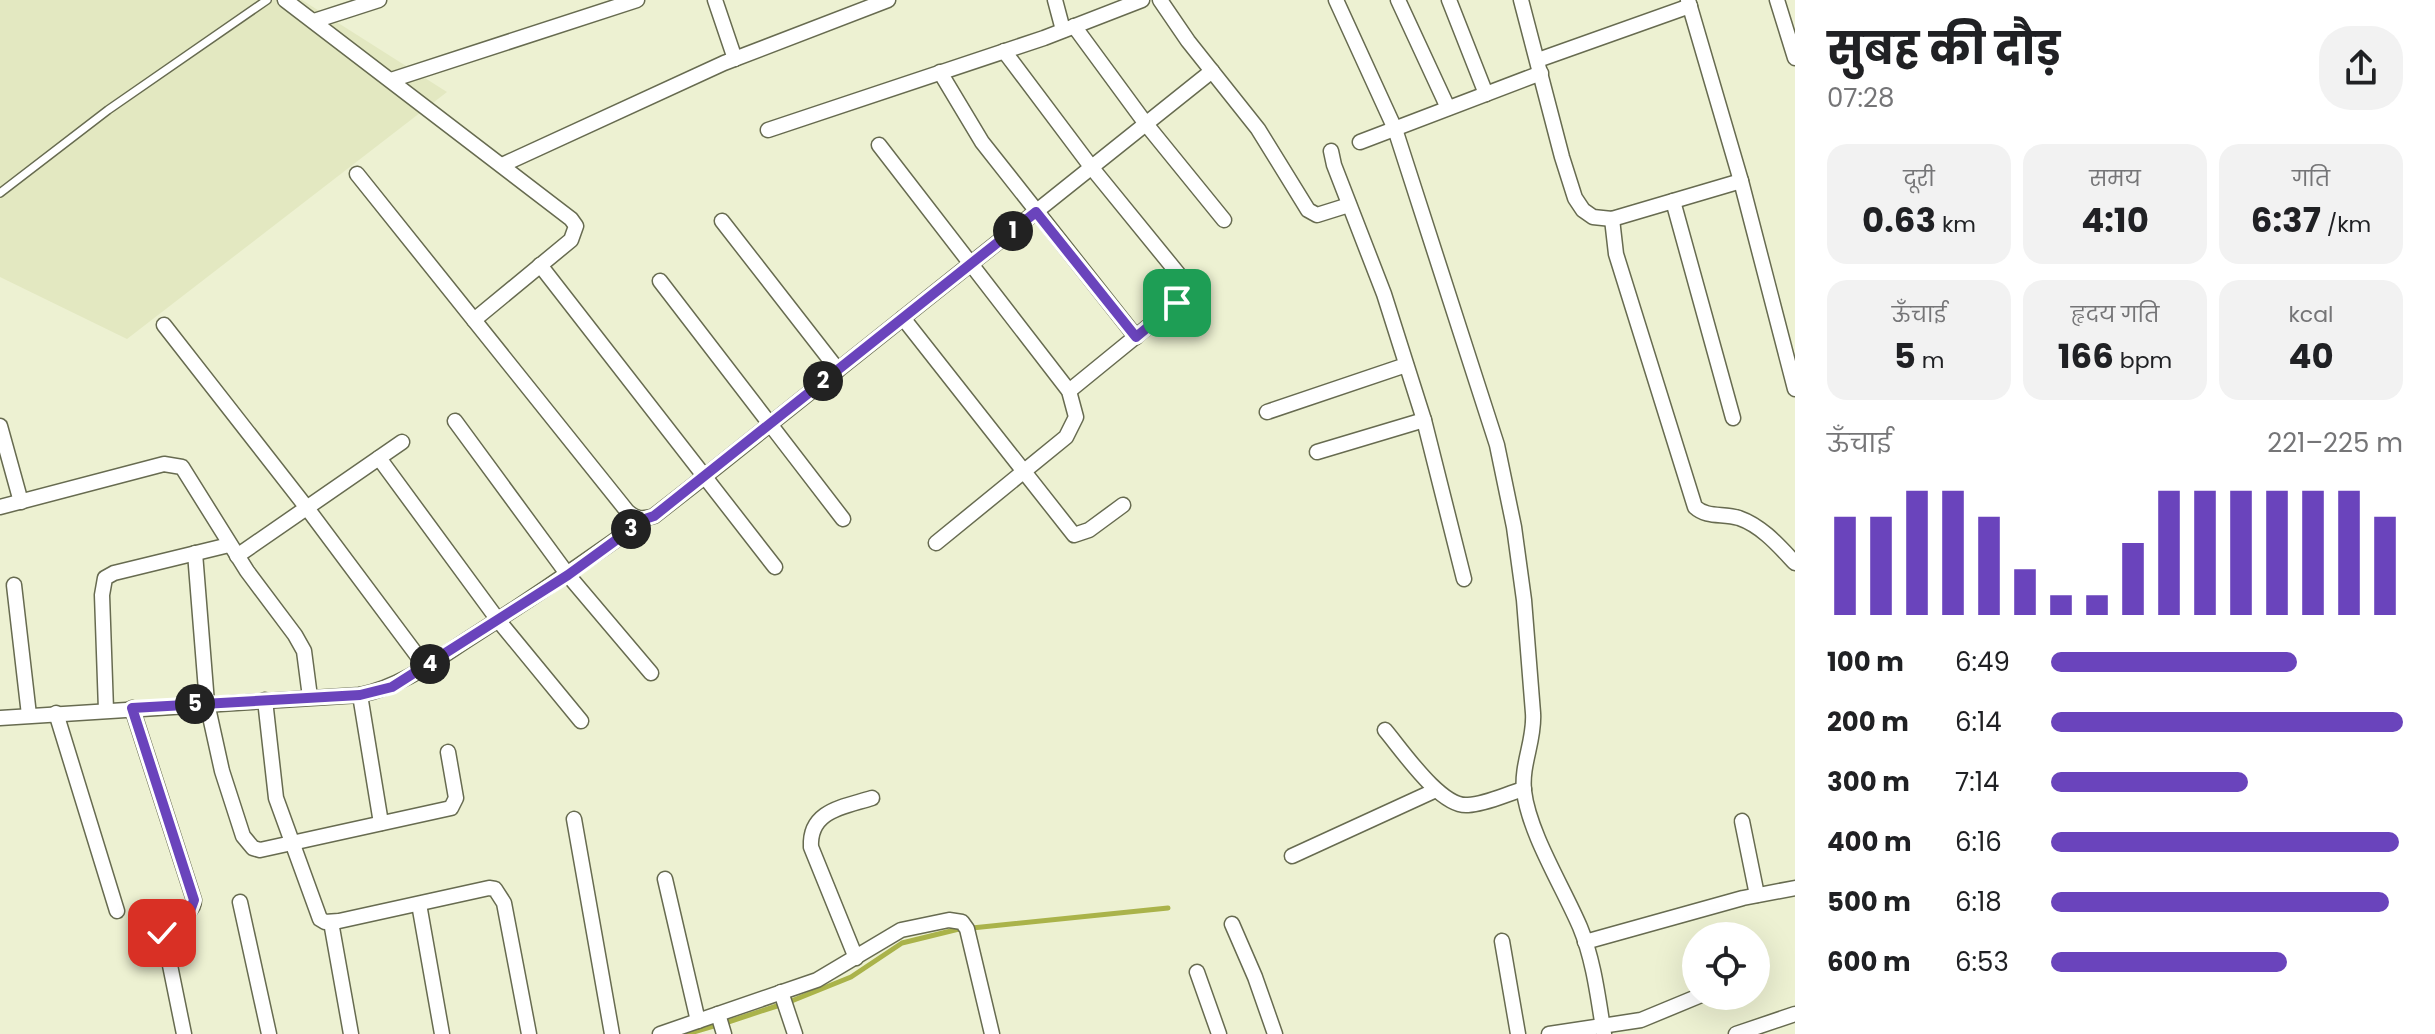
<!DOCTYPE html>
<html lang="hi">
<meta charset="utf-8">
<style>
:root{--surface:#fff;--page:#f2f2f2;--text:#202124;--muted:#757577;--accent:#6a44bc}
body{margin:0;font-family:Poppins,"Noto Sans Devanagari",sans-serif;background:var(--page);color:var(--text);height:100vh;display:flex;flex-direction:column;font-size:30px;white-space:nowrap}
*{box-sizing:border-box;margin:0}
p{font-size:26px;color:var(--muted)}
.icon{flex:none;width:44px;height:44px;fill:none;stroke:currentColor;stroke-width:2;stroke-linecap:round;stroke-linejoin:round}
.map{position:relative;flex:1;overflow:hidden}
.side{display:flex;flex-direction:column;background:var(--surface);width:640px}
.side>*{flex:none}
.controls{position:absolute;left:1682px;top:922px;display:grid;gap:16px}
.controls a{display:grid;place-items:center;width:88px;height:88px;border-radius:50%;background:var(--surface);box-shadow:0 8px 32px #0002;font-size:40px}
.pin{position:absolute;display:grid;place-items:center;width:68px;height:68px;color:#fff;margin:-34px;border-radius:16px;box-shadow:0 4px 12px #0006}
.km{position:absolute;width:40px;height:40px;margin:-20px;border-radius:50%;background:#222;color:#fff;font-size:22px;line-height:40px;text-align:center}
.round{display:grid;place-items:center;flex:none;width:84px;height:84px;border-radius:32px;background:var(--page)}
.summary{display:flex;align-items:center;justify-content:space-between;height:136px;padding:0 32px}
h1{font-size:44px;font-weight:700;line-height:60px}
.stats{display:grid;grid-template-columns:repeat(3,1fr);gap:12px;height:136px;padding:8px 32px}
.stats div{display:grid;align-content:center;border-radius:20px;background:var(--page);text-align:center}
.stats b{font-size:34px;font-weight:700}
.stats small{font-size:22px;font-weight:400}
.stats p{font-size:22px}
.chart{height:224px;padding:16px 32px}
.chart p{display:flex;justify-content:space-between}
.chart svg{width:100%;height:144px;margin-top:8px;stroke:var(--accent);stroke-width:6}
ul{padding:0 32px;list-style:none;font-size:26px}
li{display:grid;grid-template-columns:128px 96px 1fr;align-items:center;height:60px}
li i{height:20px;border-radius:10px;background:var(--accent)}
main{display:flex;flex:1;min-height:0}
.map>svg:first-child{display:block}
</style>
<main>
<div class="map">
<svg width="1795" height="1034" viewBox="0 0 1795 1034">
<rect width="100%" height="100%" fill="#edf1d2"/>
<polygon fill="#e3e8c1" points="0,0 302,0 447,92 127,339 0,277"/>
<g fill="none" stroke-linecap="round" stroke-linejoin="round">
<g stroke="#aab34a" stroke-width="5">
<polyline points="972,928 1168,908"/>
<polyline points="789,1002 851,977 902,943 963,928"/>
<polyline points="725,1023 780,1005"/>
<polyline points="687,1034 717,1025"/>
</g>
<g stroke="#676b50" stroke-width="10">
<polyline id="lane" points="0,193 108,110 267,0"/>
</g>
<g stroke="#676b50" stroke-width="17">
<g id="street">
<polyline points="285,0 571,219 576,226 571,240 474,320"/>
<polyline points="715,0 735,59"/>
<polyline points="1055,0 1063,30"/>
<polyline points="1160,0 1188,41 1258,129 1308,210 1317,215 1349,205"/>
<path d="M1336 0 1395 129 1497 445 1514 527 1524 600 1533 713C1535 740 1521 764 1524 791 1529 833 1563 887 1580 927 1594 961 1598 998 1604 1034"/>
<polyline points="1398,0 1448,108"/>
<polyline points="1449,0 1486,94"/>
<polyline points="1521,0 1562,157 1575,198 1583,210 1593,217 1612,219 1741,181"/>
<polyline points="1688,0 1741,181 1795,389"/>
<polyline points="1777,0 1795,58"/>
<polyline points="314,21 379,0"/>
<polyline points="1074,26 1146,124 1224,220"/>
<path d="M1004 51 1092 168 1180 276C1185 288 1184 293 1177 303L1069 391"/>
<polyline points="1538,60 1690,6"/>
<polyline points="940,72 982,142 1136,337"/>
<polyline points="391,80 637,0"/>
<polyline points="768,130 1044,38 1142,0"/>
<polyline points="1360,142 1541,73"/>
<polyline points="879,145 1069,391 1076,417 1066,437 936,543"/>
<polyline points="1331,151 1334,165 1384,294 1424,420 1464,579"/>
<polyline points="502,165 724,63 888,0"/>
<path d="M357 174 627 511C636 519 642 520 654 516L704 477 1212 71"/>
<polyline points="1673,201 1733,418"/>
<path d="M1612 219 1616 254 1695 507C1707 518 1723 513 1739 518 1762 526 1779 546 1795 563"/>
<polyline points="722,221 838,370"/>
<polyline points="540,265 775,567"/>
<polyline points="660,281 843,519"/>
<polyline points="903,318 1074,535 1089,530 1123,505"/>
<polyline points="164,325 307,508 425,666"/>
<polyline points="1267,412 1406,365"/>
<polyline points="455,421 568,575 651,673"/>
<polyline points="0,426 21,502"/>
<polyline points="1317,452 1424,420"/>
<polyline points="379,458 498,620 581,721"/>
<polyline points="0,507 164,464 182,467 247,571 295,635 304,651 310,697"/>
<polyline points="195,553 207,703 222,771 243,836 253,848 260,850 451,808 456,798 448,752"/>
<polyline points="237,556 402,442"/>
<polyline points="14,585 29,715"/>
<polyline points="360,695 381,823"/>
<polyline points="265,700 276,798 320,919 325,922 339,921 489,888 495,889 504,903 529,1034"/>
<path d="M132 708 194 900C194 916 172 916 162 926L184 1034"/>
<polyline points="106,710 102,595 105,578 114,573 229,545"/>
<polyline points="56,713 117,911"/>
<path d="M0 718 360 695C403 686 437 659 473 636 531 599 588 560 645 519"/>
<path d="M1385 730C1402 750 1441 808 1468 805 1487 804 1506 794 1524 789"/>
<polyline points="574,819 612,1034"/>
<polyline points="1742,821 1757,895"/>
<polyline points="1292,856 1436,790"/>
<polyline points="665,879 698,1021"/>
<polyline points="240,902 269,1034"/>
<polyline points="419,904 442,1034"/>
<polyline points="331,922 351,1034"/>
<polyline points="1232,924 1255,977 1275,1034"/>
<polyline points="1502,941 1518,1034"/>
<polyline points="1585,942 1743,898 1795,888"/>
<path d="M856 958 811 847C809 810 844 807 872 798"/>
<polyline points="1197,972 1219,1034"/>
<polyline points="781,992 795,1034"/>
<polyline points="718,1014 724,1034"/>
<polyline points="660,1034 817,980 901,930 949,920 962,922 967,929 992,1034"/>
<polyline points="1549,1034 1641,1020 1699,996"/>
<polyline points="1736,1034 1795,1014"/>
</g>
</g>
<use href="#lane" stroke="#fff" stroke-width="7"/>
<use href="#street" stroke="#fff" stroke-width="14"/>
</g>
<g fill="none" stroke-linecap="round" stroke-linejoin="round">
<g stroke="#fff" stroke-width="16">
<polyline id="route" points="162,933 162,926 190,911 194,900 132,708 360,695 392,687 568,575 645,519 654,516 1036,212 1136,337 1177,303"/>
</g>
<use href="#route" stroke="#6a44bc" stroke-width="10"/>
</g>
</svg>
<div class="controls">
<a><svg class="icon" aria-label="locate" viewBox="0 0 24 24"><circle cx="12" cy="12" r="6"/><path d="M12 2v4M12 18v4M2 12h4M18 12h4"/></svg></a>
</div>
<div class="pin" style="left:1177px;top:303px;background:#1e9e55"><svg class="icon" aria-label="arrive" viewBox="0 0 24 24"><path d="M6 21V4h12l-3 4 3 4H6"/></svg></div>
<div class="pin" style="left:162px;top:933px;background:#d93025"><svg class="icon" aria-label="check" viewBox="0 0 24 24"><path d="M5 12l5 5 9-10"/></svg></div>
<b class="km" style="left:1013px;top:231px">1</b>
<b class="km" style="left:823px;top:381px">2</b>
<b class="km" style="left:631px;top:529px">3</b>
<b class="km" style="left:430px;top:664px">4</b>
<b class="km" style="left:195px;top:704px">5</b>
</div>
<section class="side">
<div class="summary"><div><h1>सुबह की दौड़</h1><p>07:28</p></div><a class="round"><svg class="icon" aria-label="share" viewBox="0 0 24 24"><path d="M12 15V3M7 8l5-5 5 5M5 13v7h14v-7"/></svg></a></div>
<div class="stats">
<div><p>दूरी</p><b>0.63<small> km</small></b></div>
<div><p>समय</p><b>4:10</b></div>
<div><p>गति</p><b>6:37<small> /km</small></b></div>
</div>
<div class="stats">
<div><p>ऊँचाई</p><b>5<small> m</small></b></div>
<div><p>हृदय गति</p><b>166<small> bpm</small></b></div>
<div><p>kcal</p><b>40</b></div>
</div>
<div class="chart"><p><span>ऊँचाई</span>221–225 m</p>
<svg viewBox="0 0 160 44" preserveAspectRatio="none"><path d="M5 44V14M15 44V14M25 44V6M35 44V6M45 44V14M55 44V30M65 44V38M75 44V38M85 44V22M95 44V6M105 44V6M115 44V6M125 44V6M135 44V6M145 44V6M155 44V14"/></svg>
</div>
<ul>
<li><b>100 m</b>6:49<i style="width:70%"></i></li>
<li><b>200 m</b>6:14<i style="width:100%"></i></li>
<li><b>300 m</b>7:14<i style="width:56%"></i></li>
<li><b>400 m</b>6:16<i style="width:99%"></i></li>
<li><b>500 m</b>6:18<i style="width:96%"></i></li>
<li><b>600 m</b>6:53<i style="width:67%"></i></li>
</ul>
</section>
</main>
